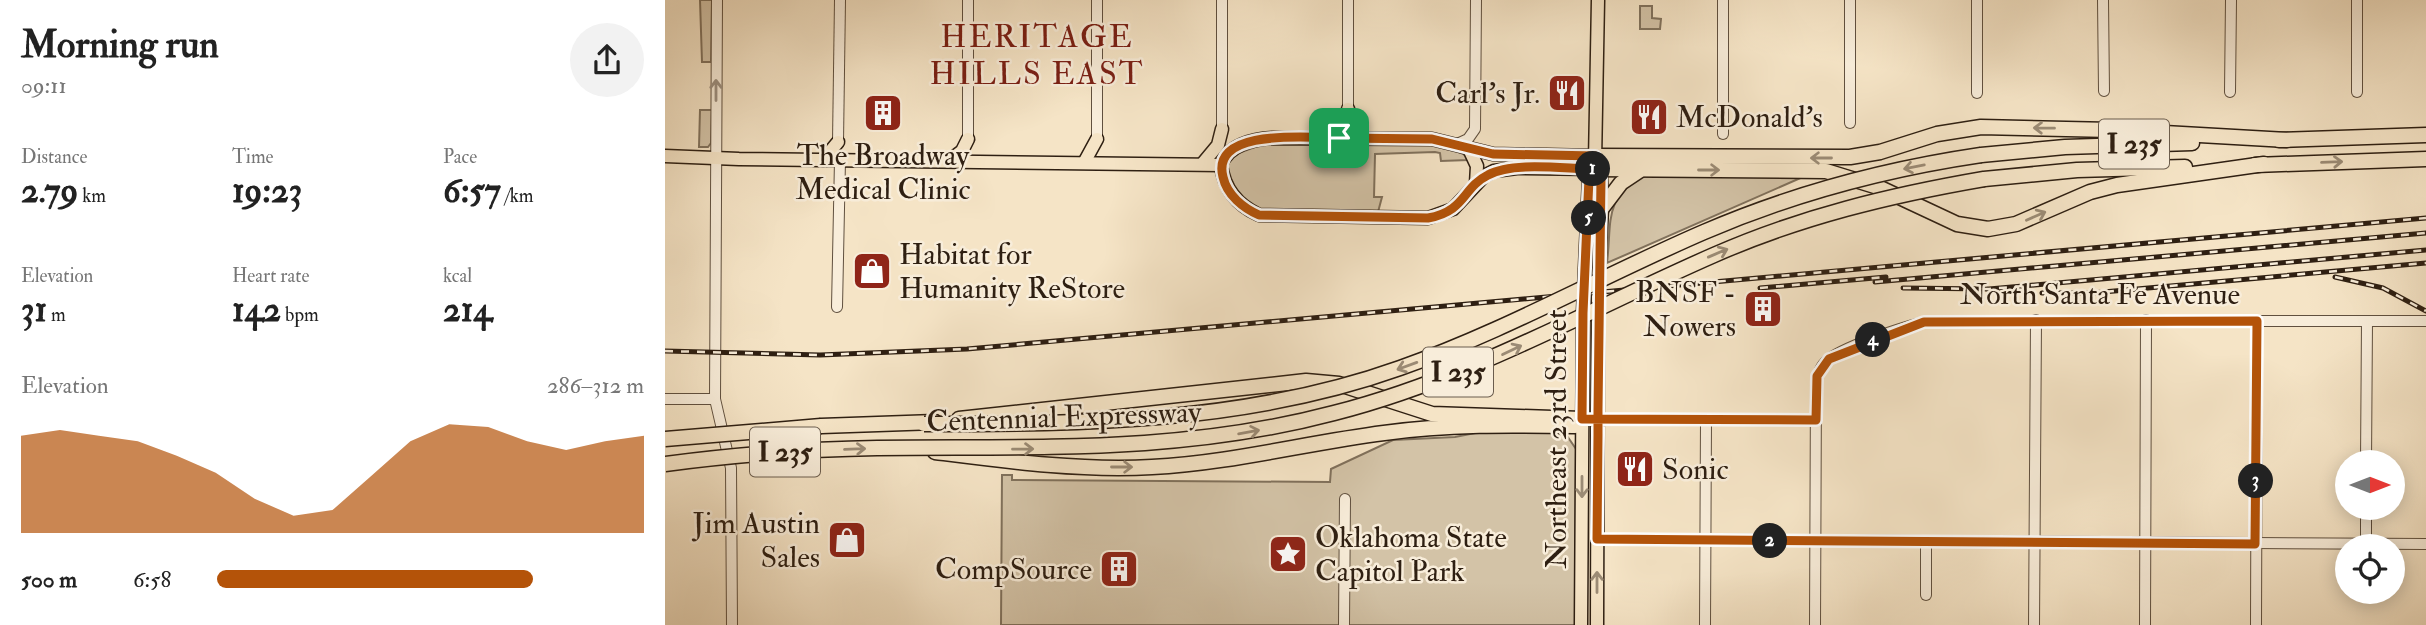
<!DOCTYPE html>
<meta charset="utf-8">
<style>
:root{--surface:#fff;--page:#f2f2f2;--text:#222;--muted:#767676;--accent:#b45309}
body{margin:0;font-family:"IM FELL Double Pica",serif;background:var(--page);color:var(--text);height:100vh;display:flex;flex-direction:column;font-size:26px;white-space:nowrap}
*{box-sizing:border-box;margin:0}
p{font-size:23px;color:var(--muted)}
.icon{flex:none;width:38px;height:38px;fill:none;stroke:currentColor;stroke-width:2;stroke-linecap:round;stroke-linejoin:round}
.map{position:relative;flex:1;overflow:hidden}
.side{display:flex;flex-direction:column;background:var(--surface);width:665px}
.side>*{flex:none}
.needle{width:46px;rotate:90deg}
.buttons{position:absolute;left:1670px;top:450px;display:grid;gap:14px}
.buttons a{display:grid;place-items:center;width:70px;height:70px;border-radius:50%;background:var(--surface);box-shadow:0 4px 18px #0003;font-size:35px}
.pin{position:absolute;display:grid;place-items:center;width:60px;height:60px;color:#fff;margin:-30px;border-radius:14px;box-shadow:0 4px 10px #0006}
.km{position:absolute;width:35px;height:35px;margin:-18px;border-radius:50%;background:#222;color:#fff;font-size:19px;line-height:35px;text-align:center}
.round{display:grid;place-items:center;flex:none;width:74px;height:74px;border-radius:37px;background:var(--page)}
.overview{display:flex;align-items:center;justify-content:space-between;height:119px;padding:0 21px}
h1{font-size:38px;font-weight:700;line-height:52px}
.figures{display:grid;grid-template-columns:repeat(3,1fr);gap:10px;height:119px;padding:7px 21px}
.figures div{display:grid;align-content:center}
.figures b{font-size:35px;font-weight:700}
.figures small{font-size:19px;font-weight:400}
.figures p{font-size:19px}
.chart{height:196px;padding:14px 21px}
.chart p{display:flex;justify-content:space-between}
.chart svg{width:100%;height:126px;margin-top:7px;fill:var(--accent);opacity:.7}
ul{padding:0 21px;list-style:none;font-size:23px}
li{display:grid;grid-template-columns:112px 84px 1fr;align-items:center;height:52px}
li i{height:18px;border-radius:9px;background:var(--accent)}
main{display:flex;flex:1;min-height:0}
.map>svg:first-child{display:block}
</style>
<main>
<section class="side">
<div class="overview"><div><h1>Morning run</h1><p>09:11</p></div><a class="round"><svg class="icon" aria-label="share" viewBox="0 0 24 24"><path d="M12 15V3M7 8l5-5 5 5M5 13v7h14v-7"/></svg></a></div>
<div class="figures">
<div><p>Distance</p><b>2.79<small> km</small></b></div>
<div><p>Time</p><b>19:23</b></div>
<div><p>Pace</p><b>6:57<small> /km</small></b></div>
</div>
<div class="figures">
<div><p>Elevation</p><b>31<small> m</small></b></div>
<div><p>Heart rate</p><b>142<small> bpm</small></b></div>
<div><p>kcal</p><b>214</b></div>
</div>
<div class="chart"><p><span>Elevation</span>286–312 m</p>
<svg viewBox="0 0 160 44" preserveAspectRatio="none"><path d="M0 44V10L10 8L20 10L30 12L40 17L50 23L60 32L70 38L80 36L90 24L100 12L110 6L120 7L130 12L140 15L150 12L160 10V44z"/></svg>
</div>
<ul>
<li><b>500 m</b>6:58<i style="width:74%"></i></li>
</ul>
</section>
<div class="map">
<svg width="1761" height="625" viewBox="0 0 1761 625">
<rect width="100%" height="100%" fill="#f5e4c6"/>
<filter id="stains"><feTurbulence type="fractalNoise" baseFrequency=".00286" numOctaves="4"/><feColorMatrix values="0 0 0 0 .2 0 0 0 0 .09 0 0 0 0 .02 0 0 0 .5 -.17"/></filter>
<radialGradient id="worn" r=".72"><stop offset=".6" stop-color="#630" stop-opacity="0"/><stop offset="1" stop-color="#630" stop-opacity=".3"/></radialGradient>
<g fill="#d3c3a7" stroke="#80715c" stroke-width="2">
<polygon points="35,0 47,0 46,62 37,62"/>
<polygon points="975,6 987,6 987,18 996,19 995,29 975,29"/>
<polygon points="35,110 47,110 46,143 43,147 34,147"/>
<path d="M604 142C655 142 759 133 802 156L803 160 776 161 775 153 770 152 710 154 709 197H717L713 212 594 210 574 196 563 175V164L568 155Z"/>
<path d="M978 176H1140L942 263C947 223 938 198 978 176Z"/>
<polygon points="892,432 900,433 911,449 910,625 336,625 337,475 347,475 347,480 665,482 666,469 728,440 790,437 810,433"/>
</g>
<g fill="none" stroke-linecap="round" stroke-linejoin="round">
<g stroke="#60503f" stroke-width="12">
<g id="minor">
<polyline points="52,0 50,399 66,468 67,625"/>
<polyline points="557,0 557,129"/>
<polyline points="683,0 683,109"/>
<polyline points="1058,0 1058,134"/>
<polyline points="1185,0 1185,123"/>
<polyline points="1312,0 1312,93"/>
<polyline points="1438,0 1439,91"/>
<polyline points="1565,92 1566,0"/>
<polyline points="1692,92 1692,0"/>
<polyline points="303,139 303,0"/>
<polyline points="432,139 432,0"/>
<polyline points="173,142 175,0"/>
<polyline points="790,145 803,139 810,129 811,0"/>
<polyline points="172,307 175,160"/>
<polyline points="0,399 50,399"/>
<polyline points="933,419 1151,420"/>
<polyline points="1701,462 1702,321"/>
<polyline points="932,539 1761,544"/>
<polyline points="1261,541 1261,595"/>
<polyline points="1701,543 1701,508"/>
<polyline points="679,625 680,499"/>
<polyline points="1040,625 1041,419"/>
<path d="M1150 625 1151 382C1153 373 1156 364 1164 359 1181 346 1247 323 1268 321H1761"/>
<polyline points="1369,625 1371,320"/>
<polyline points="1480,625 1481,320"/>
<polyline points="1591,625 1592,321"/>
</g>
</g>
<g stroke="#2e1f12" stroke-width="15">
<g id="major">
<polyline points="674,138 681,127 683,109"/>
<polyline points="805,151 812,166 811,184"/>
<polyline points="0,156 74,159 556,165"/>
<path d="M930 156 828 154 767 139 607 138C588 139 563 145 556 165 559 189 572 205 594 215L763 218 788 209 819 176 829 171 852 168 930 169"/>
<polyline points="158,160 173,142"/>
<polyline points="285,160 297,151 303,139"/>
<polyline points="420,161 432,139"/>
<polyline points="930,161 933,0"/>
<polyline points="538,163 553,145 557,129"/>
<polyline points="930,169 936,178 937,208 933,287 932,625"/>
<polyline points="916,625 918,313 924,178 930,169"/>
</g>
</g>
<g stroke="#2e1f12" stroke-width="17">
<g id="highway">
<polyline points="1614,140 1761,135"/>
<polyline points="1316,155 1400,147 1527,143"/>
<polyline points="930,156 1185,157 1215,152 1272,134 1316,127 1447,130 1622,140"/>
<polyline points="1590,165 1761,159"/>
<polyline points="930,169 1161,171 1213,187 1292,224 1323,229 1351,224 1425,192 1452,185 1599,164"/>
<polyline points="1319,179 1412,170 1520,167"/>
<polyline points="937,208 956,183 974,171"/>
<polyline points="156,426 270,422"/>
<path d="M270 452C341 461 415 471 487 467 565 463 641 443 719 433 782 424 846 425 910 426L917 419 767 414 674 384 641 381 294 419"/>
</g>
</g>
<use href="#minor" stroke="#f8edda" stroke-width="10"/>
<use href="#major" stroke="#f5e4c6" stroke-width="12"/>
<use href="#highway" stroke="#f5e4c6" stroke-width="14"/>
<g stroke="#2e1f12" stroke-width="5">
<g id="rail">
<polyline points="1670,277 1718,288 1761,311"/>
<polyline points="1210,282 1761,233"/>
<polyline points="1095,288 1221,277"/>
<polyline points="1238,288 1324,289 1761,250"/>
<polyline points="1377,293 1427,293 1761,263"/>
<polyline points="0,351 155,355 302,349 1761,218"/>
</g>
</g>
<use href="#rail" stroke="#f8edda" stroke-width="2.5" stroke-dasharray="8" stroke-linecap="butt"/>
<g stroke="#2e1f12" stroke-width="17" stroke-linecap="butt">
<g id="highway-bridge">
<path d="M259 424C420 424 581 423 735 368 840 331 937 276 1039 232 1127 194 1221 169 1316 155"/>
<polyline points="0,439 156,426"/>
<path d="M0 464C70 455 141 449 212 448 370 446 514 454 669 413 803 379 923 310 1049 255 1135 217 1226 195 1319 179"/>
</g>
</g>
<use href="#highway-bridge" stroke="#f5e4c6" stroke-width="14"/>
</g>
<defs><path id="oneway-shaft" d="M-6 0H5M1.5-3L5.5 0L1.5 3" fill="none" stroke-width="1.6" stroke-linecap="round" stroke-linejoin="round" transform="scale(1.75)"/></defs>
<use stroke="#9d9080" href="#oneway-shaft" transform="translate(51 90) rotate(-90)"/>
<g stroke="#9b8b75">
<use href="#oneway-shaft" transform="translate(1379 128) rotate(-179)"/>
<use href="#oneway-shaft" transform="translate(1156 158) rotate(180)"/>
<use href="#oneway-shaft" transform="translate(1667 162) rotate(-2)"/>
<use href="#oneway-shaft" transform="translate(1249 167) rotate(169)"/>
<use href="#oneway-shaft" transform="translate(1044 170)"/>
<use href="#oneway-shaft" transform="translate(1371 216) rotate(-24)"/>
<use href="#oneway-shaft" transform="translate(1053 253) rotate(-23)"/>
<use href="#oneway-shaft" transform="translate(847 350) rotate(-26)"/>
<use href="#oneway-shaft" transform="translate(742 366) rotate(160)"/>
<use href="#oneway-shaft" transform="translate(584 432) rotate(-10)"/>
<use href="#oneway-shaft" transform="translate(190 449) rotate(-2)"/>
<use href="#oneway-shaft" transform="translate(358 449) rotate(-1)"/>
<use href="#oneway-shaft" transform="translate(457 467)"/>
<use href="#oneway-shaft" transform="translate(917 487) rotate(90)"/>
<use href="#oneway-shaft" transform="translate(932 582) rotate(-90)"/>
</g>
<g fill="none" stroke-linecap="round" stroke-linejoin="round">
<g stroke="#fff" stroke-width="14">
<path id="route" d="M674 138C645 138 545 127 558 177 562 195 578 208 594 215L763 218C801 211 797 188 823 175 848 161 901 169 930 169L936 178 933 410V435L932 539 1590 544 1592 321 1259 322 1164 359 1152 376 1151 420C1073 419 995 419 917 419L918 313 924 178 930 169V156L828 154 767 139 674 138"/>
</g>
<use href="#route" stroke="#b45309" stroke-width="9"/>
</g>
<defs>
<g id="restaurant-square" transform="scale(2.0125)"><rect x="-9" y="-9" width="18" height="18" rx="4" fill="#8f2418" stroke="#f8edda"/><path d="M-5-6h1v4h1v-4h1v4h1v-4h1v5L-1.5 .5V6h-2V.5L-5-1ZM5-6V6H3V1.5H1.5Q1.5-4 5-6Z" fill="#fff"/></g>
<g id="building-square" transform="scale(2.0125)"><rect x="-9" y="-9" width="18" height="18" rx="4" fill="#8f2418" stroke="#f8edda"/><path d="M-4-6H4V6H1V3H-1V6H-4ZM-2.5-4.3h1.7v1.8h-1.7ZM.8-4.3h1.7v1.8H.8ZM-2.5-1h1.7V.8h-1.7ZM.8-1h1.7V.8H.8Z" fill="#fff"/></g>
<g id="shop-square" transform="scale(2.0125)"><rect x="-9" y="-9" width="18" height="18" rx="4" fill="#8f2418" stroke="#f8edda"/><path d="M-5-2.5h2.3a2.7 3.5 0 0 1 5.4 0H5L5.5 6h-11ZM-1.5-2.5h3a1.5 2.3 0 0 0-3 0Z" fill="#fff"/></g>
<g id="sight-square" transform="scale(2.0125)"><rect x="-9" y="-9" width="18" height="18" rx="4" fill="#8f2418" stroke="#f8edda"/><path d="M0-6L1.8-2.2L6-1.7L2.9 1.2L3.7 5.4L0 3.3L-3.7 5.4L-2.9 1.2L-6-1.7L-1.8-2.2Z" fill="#fff"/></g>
</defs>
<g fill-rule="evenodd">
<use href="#restaurant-square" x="902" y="93"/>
<use href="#building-square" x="218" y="113"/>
<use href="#restaurant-square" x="984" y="117"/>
<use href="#shop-square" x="207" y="271"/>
<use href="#building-square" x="1098" y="309"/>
<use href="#restaurant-square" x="970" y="469"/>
<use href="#shop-square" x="182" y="540"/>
<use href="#sight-square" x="623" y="554"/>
<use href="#building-square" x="454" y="569"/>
</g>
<g text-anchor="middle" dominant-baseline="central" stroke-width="5" stroke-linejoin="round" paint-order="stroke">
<g fill="#f8edda" stroke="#6b5d4e" stroke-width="2">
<rect x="1434" y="119.5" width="70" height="49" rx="5"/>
<rect x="758" y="347.5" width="70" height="49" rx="5"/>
<rect x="85" y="427.5" width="70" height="49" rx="5"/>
</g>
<g font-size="28" font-weight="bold" fill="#2e1f12">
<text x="1469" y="144">I 235</text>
<text x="793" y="372">I 235</text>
<text x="120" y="452">I 235</text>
</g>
<g font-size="30" fill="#2e1f12" stroke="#f8edda" text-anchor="end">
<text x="875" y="93">Carl's Jr.</text>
<text x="1011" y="117" text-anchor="start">McDonald's</text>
<text x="218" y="155" text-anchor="middle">The Broadway<tspan x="218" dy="34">Medical Clinic</tspan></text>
<text x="234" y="254" text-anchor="start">Habitat for<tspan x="234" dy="34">Humanity ReStore</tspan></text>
<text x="1071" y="292">BNSF -<tspan x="1071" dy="34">Nowers</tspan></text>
<text x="997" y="469" text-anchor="start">Sonic</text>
<text x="155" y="523">Jim Austin<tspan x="155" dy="34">Sales</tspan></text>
<text x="650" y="537" text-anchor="start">Oklahoma State<tspan x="650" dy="34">Capitol Park</tspan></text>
<text x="427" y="569">CompSource</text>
</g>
<g font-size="30" fill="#2e1f12" stroke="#f8edda">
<text x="1435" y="294">North Santa Fe Avenue</text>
<text transform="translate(399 417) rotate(-2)">Centennial Expressway</text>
<text transform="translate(891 439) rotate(-90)">Northeast 23rd Street</text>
</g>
<g font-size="32" letter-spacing="2" fill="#7a1f14" stroke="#f8edda">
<text x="372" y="37">HERITAGE<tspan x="372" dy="37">HILLS EAST</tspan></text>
</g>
</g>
<rect width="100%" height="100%" filter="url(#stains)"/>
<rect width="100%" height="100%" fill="url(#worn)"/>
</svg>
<div class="buttons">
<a><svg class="needle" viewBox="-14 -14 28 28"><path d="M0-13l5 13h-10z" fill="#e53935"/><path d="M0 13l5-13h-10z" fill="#767676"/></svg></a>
<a><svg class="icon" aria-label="locate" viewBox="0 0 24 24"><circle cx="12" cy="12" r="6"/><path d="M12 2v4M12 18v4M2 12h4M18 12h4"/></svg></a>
</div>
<div class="pin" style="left:674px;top:138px;background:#1e9e55"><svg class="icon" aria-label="arrive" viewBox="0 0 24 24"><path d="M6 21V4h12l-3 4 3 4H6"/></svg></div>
<b class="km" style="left:928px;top:169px">1</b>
<b class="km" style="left:1105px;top:541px">2</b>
<b class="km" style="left:1591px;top:481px">3</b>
<b class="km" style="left:1208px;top:340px">4</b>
<b class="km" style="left:924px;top:218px">5</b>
</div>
</main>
